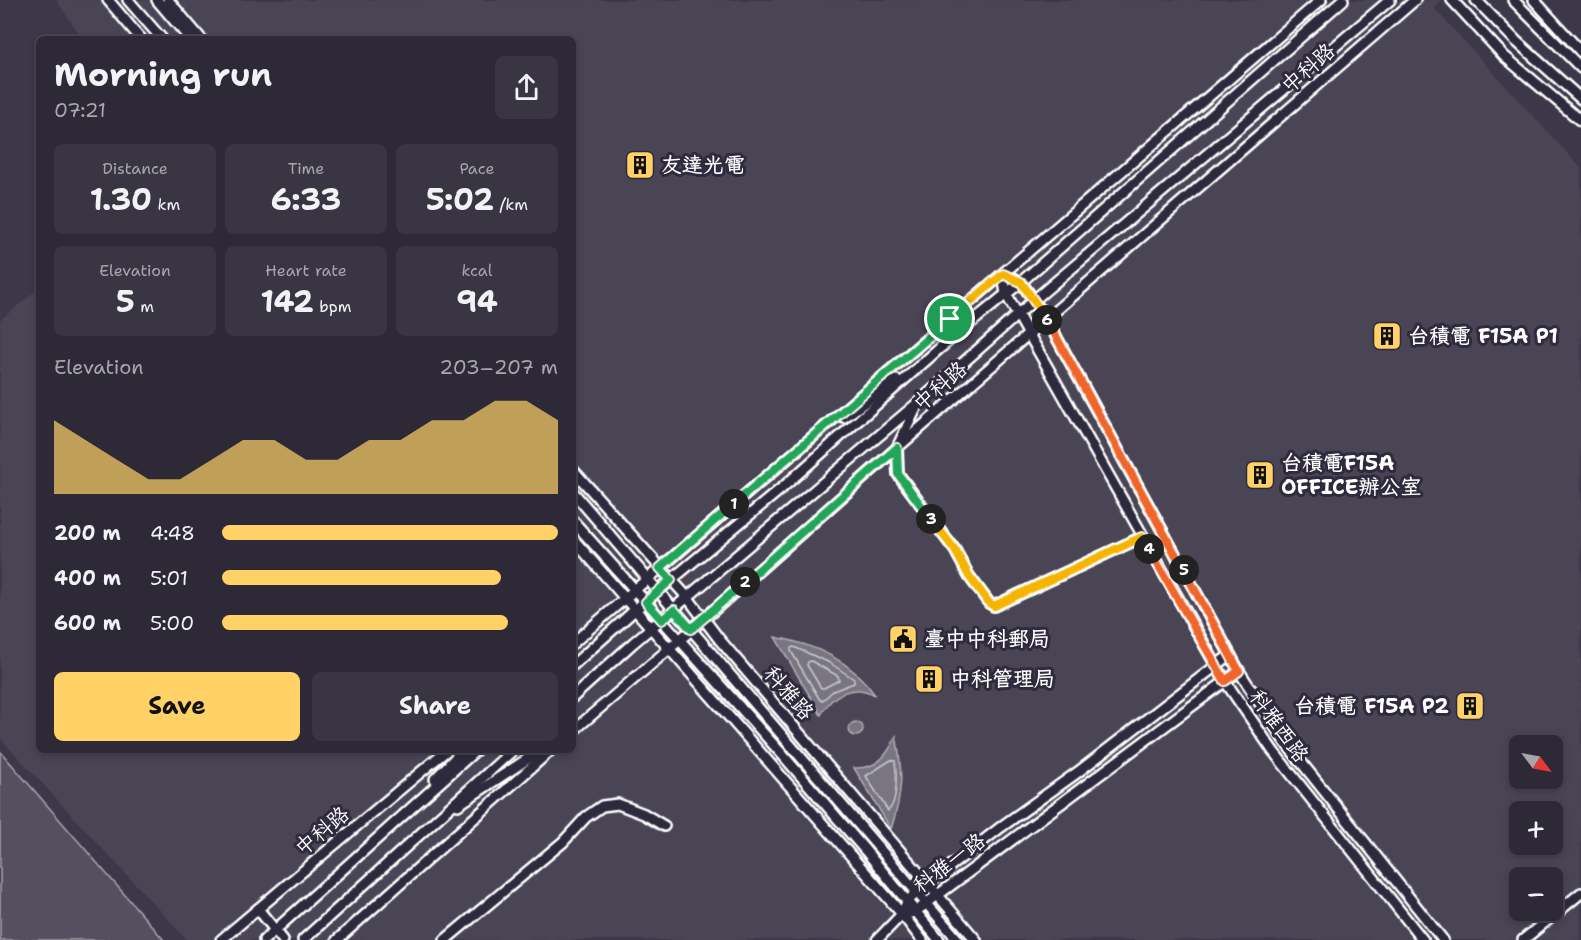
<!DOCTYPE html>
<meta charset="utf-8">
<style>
:root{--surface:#2d2937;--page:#393542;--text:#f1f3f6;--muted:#a7a6ad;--line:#484552;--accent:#ffd166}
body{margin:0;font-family:"Shantell Sans","LXGW WenKai TC",sans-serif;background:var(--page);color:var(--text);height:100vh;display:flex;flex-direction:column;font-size:22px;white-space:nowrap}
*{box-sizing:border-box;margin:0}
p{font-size:20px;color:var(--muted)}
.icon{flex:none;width:33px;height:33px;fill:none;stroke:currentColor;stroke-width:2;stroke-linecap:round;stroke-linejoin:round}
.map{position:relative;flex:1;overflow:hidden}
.panel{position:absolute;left:36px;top:36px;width:540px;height:717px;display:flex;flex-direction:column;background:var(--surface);border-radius:9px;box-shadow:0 3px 9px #0003,0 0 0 2px var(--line)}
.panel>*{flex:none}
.needle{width:39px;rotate:122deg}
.controls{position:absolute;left:1509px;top:735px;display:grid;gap:12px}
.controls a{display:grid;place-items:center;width:54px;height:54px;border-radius:9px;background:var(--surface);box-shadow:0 3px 9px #0003,0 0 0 2px var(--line);font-size:30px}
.pin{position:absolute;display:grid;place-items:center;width:51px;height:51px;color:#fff;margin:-26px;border:3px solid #fff;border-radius:50%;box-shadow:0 2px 6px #0007}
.km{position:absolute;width:30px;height:30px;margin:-15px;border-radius:50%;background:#222;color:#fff;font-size:16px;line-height:30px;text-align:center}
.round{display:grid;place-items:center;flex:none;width:63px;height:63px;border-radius:9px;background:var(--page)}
.overview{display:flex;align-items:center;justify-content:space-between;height:102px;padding:0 18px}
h1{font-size:33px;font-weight:700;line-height:45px}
.stats{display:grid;grid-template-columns:repeat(3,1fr);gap:9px;height:102px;padding:6px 18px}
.stats div{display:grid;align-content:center;border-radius:9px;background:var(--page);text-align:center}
.stats b{font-size:30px;font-weight:700}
.stats small{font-size:16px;font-weight:400}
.stats p{font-size:16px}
.chart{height:168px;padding:12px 18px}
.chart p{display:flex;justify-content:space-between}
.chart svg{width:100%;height:108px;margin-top:6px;fill:var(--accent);opacity:.7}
.primary-button{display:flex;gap:12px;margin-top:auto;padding:12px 18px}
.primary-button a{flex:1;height:69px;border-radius:9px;background:var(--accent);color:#111;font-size:24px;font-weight:700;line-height:69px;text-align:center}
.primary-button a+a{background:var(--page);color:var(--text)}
ul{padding:0 18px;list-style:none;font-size:20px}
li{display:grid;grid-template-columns:96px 72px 1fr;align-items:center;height:45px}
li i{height:15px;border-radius:8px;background:var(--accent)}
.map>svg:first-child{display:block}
</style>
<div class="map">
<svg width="1581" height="940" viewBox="0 0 1581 940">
<rect width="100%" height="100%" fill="#3c3749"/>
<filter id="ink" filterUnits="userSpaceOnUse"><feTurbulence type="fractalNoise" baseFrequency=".0167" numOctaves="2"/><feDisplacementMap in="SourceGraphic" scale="12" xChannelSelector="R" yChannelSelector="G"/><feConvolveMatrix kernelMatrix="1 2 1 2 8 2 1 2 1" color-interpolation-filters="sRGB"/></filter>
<g filter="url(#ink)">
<path fill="#494455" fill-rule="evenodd" d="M56 0H1441L1434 8 1581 168V940H187L0 738V320L39 288V750H573V39H83ZM1520 746H1552V778H1520ZM1520 812H1552V844H1520ZM1520 878H1552V910H1520Z"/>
<polygon fill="#555060" stroke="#aaa8b0" stroke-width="1.5" points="0,751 164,940 0,940"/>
<g fill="#797682" stroke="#afadb4" stroke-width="1.5">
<path d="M775 637C816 645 851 660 875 695 853 683 832 694 821 715Z"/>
<circle cx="856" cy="729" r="7"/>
<path d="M896 736C903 771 903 794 891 829L854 768C877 769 887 756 896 736Z"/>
</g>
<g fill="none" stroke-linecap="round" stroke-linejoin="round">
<g stroke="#c9c8cd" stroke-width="1.5">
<polygon points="794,647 830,663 854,679 854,683 833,691 823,700 820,700 791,651 791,648"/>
<polygon points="811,661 838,676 839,680 824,688 821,688 807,665 808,662"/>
<path d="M891 760 895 761C897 774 898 802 888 811L866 776Z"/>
</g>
<g stroke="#fff" stroke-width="14">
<g id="minor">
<polyline points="108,0 141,39"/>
<polyline points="128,0 162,39"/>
<polyline points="157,0 190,39"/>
<polyline points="168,0 201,39"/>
<polyline points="1452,0 1504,56 1581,121"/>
<polyline points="1476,0 1516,41 1581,99"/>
<polyline points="1513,0 1581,68"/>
<polyline points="1534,0 1581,52"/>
<polyline points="1003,274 1021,282 1046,318 1239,671 1285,742 1443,940"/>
<polyline points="1003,274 1006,294 1225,681 1273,751 1423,940"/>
<polyline points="917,406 897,448 898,474 955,550 969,576 989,603 994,606 1142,537"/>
<polyline points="844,417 896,380"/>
<polyline points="573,470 688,598 719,639 976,940"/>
<polyline points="573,492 958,940"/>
<polyline points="573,521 781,753 865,850 939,940"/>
<polyline points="573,539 902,914 922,940"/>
<polyline points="573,643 1321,0"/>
<polyline points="573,665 636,609 782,488 940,348 1021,282 1343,0"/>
<polyline points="573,697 633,643 920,401 1034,300 1390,0"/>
<polyline points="573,731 704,619 897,448 1415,0"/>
<polyline points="435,779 463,750"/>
<polyline points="458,805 541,750"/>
<polyline points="258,909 283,940"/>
<polyline points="910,913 915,912 1239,671"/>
<polyline points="221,940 447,750"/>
<polyline points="264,940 476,750"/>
<polyline points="303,940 513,750"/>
<polyline points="337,940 551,750"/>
<polyline points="445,940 563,842 586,817 602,806 618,804 644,814 664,826"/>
<polyline points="877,940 902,914 907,902 918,891 1001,827 1078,772 1230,655"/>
<polyline points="1523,940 1581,893"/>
</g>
</g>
<use href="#minor" stroke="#2f2a3d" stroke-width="9"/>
</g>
</g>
<g fill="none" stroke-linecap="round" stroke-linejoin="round" filter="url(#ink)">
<g stroke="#fff" stroke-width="12">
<polyline id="split-1" points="734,504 950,319"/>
</g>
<g stroke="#fff" stroke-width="12">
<polyline id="split-2" points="734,504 660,568 671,580 646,602 662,620 674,610 691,629 745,582"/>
</g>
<g stroke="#fff" stroke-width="12">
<polyline id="split-3" points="745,582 897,448 898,474 931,519"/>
</g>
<g stroke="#fff" stroke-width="12">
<polyline id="split-4" points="931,519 955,550 969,576 989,603 994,606 1142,537 1149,549"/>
</g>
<g stroke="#fff" stroke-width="12">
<polyline id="split-5" points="1149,549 1225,681 1239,671 1184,570"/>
</g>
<g stroke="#fff" stroke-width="12">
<polyline id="split-6" points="1047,320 1184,570"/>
</g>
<g stroke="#fff" stroke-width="12">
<polyline id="split-7" points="950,319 1003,274 1021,282 1047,320"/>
</g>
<use href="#split-1" stroke="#22a559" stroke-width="8"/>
<use href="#split-2" stroke="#22a559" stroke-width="8"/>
<use href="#split-3" stroke="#22a559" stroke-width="8"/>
<use href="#split-4" stroke="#f5b400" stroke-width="8"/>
<use href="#split-5" stroke="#f0652b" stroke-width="8"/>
<use href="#split-6" stroke="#f0652b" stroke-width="8"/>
<use href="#split-7" stroke="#f5b400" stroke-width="8"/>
</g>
<defs>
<g id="building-square" transform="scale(1.5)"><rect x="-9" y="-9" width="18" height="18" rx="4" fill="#ffd166" stroke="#2f2a3d"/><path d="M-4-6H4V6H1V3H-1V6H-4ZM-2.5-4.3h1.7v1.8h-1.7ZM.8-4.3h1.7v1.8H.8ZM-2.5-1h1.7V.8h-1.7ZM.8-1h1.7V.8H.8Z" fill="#111"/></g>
<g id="civic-square" transform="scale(1.5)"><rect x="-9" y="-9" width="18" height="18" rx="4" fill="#ffd166" stroke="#2f2a3d"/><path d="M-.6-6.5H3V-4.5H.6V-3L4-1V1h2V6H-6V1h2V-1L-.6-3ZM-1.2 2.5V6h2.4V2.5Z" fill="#111"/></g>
</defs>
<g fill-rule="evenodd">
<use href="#building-square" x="640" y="165"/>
<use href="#building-square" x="1387" y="336"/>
<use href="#building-square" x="1260" y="475"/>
<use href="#civic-square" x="903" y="639"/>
<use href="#building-square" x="929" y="679"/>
<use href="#building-square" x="1470" y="706"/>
</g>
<g text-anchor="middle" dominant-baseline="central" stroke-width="6" stroke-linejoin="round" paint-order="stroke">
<g font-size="21" fill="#fff" stroke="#2f2a3d">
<text transform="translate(1308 68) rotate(-41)">中科路</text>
<text transform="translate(940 386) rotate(-41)">中科路</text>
<text transform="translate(789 693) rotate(49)">科雅路</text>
<text transform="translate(1279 726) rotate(54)">科雅西路</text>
<text transform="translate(322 831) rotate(-40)">中科路</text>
<text transform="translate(949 863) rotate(-37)">科雅一路</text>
</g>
<g font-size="21" font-weight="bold" fill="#fff" stroke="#2f2a3d" text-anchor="start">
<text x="661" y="165">友達光電</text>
<text x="1408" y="336">台積電 F15A P1</text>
<text x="1281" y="463">台積電F15A<tspan x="1281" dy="24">OFFICE辦公室</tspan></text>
<text x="924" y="639">臺中中科郵局</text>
<text x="950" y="679">中科管理局</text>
<text x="1449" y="706" text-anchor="end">台積電 F15A P2</text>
</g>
</g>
</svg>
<div class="controls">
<a><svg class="needle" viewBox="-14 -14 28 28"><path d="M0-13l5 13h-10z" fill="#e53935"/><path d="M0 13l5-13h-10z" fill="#a7a6ad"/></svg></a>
<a>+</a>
<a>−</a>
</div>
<div class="pin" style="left:950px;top:319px;background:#1e9e55"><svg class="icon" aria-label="arrive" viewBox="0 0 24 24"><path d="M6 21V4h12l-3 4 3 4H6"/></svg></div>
<b class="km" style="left:734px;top:504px">1</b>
<b class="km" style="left:745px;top:582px">2</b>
<b class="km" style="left:931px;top:519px">3</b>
<b class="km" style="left:1149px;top:549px">4</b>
<b class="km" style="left:1184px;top:570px">5</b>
<b class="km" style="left:1047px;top:320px">6</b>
<section class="panel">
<div class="overview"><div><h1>Morning run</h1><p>07:21</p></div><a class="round"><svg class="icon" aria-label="share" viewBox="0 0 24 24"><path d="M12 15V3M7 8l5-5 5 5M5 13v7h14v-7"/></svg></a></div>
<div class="stats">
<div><p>Distance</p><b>1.30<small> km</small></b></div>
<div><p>Time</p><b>6:33</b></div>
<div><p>Pace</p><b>5:02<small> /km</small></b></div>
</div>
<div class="stats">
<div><p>Elevation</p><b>5<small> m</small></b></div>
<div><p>Heart rate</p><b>142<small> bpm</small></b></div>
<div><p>kcal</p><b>94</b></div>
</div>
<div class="chart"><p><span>Elevation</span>203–207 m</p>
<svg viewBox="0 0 160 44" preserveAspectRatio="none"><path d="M0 44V14L10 22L20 30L30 38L40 38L50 30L60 22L70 22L80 30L90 30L100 22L110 22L120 14L130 14L140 6L150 6L160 14V44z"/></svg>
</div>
<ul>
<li><b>200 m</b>4:48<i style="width:100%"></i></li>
<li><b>400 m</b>5:01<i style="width:83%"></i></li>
<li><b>600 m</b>5:00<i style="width:85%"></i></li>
</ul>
<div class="primary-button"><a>Save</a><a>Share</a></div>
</section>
</div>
